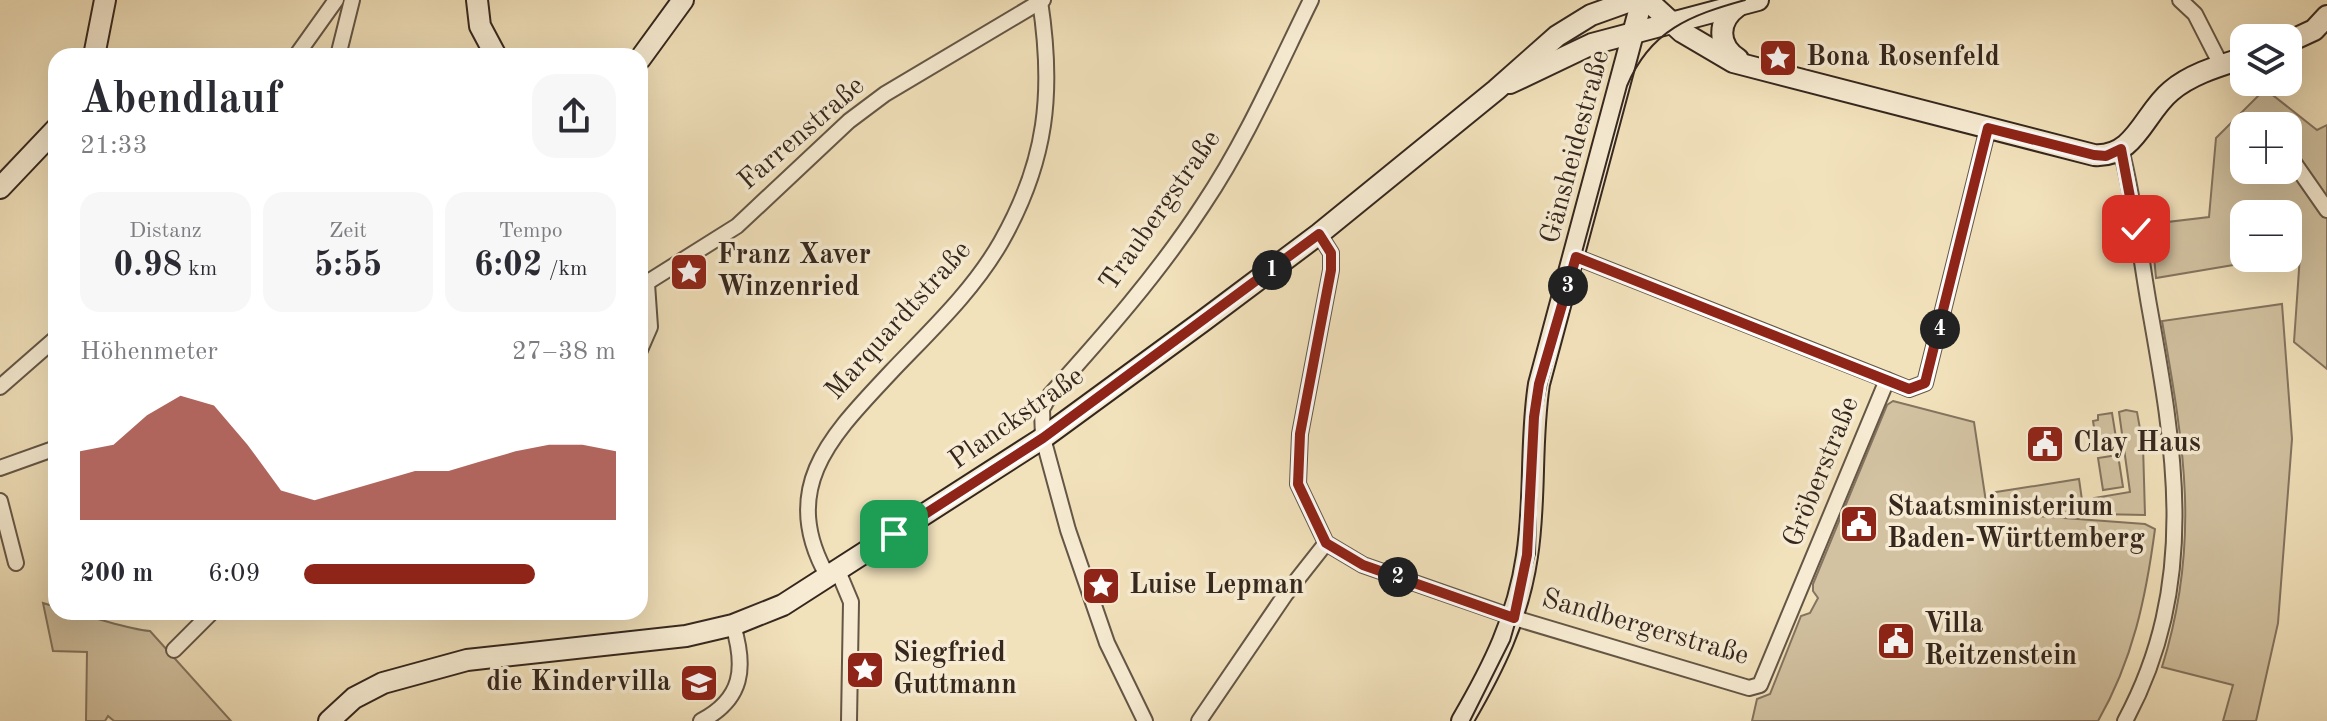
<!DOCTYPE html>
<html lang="de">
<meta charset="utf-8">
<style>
:root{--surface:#fff;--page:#f7f7f7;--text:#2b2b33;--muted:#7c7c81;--accent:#8f2418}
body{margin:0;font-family:"Old Standard TT",serif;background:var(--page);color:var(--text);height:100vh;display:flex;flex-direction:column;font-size:30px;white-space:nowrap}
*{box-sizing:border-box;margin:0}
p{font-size:26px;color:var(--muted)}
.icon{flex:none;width:44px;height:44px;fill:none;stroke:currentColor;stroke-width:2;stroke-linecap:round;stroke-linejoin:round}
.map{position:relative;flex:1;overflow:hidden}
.sheet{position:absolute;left:48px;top:48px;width:600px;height:572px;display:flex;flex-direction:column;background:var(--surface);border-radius:24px;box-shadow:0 8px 32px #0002}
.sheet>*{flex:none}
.buttons{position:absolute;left:2230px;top:24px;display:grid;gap:16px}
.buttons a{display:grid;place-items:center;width:72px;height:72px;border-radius:16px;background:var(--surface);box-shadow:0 8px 32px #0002;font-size:40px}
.pin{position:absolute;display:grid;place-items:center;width:68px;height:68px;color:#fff;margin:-34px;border-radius:16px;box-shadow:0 4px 12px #0006}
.km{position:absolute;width:40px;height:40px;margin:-20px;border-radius:50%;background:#222;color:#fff;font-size:22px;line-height:40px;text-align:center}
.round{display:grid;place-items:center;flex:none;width:84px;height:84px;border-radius:24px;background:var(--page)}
.head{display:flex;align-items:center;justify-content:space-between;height:136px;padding:0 32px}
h1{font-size:44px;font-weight:700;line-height:60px}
.stats{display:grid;grid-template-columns:repeat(3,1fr);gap:12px;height:136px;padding:8px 32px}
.stats div{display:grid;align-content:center;border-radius:20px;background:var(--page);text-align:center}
.stats b{font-size:34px;font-weight:700}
.stats small{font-size:22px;font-weight:400}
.stats p{font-size:22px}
.chart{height:224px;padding:16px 32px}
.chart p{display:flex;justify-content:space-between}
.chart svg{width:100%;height:144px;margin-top:8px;fill:var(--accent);opacity:.7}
ul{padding:0 32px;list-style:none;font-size:26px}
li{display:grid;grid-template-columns:128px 96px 1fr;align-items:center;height:60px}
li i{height:20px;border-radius:10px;background:var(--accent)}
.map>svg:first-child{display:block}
</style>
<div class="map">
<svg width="2327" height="721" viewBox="0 0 2327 721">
<rect width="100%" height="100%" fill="#f2e2bc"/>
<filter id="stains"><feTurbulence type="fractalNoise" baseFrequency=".0025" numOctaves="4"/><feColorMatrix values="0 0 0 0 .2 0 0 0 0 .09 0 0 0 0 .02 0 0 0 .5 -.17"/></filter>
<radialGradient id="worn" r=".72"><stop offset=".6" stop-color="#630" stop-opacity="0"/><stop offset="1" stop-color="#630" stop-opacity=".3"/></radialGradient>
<g fill="#d2c2a1" stroke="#847460" stroke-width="2" fill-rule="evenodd">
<path d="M2265 89 2317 130 2327 125V369L2294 342 2300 255 2288 256V214H2244V258H2275L2156 278 2151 224 2209 217 2216 138ZM2244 126H2288V170H2244Z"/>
<path d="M2282 304 2292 439 2278 623 2256 721H2223L2233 685 2162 667C2201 542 2184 447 2162 321Z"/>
<path d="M1893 401 1974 422 1986 502 1990 504 2037 516 2145 524 2155 529C2146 597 2133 660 2098 721H1752L1757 699 1770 694 1801 616 1810 613 1818 598 1813 591V584L1887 405Z"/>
<polygon points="2126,410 2137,412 2143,445 2145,515 2096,514 2094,498 2130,492 2119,412"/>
<polygon points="2112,413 2118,450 2098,453 2093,421 2098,420 2098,415"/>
<polygon points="2118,455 2123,487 2103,490 2098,458"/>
<path d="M2079 479 2084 514C2055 511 2012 514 1990 493Z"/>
<path d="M43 603 56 607V612C88 612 118 628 150 631L231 721H114L108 716 105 721H86L87 652 53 651Z"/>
</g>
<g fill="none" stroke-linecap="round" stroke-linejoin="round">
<g stroke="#645646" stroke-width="18">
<g id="street">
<polyline points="2180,0 2195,14 2221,65"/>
<polyline points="296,56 336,0"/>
<polyline points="338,56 352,0"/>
<polyline points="2266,123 2268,126"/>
<path d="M2121 149C2134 200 2140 253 2149 305 2175 450 2199 584 2125 721"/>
<polyline points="2288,154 2327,210"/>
<polyline points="1319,234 1331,253 1331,270 1300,434 1298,484 1326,543 1363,565 1518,619 1749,688 1760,685 1887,380 1909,389 1925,383 1988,128"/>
<polyline points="1576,257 1887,380"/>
<polyline points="640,287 737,226 849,121 885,94 1043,0"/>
<polyline points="640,350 650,327 647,284"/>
<polyline points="0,387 56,338"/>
<polyline points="0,468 56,448"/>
<polyline points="0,501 16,563"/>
<polyline points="838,571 851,602 849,721"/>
<path d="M828 577C777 488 832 435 891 372 930 331 973 291 1001 242 1047 161 1054 92 1040 1"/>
<polyline points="174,650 212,612"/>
<path d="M701 721C743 699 746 668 733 625"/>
<path d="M1145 721 1107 643 1068 530 1043 438 1042 409 1050 395C1104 335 1158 274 1203 205 1246 141 1277 69 1311 0"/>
<polyline points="1199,721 1285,595 1326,543"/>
</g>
</g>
<g stroke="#35271e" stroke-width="24">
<g id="secondary">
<polyline points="477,0 480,26 496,56"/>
<path d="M1647 0 1682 32 1733 62 2094 155C2135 158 2144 113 2171 91 2191 74 2219 66 2244 58"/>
<polyline points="2288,42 2314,30 2327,16"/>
<polyline points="94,56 105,0"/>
<polyline points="640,59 683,0"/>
<path d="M1738 59C1717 45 1717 21 1738 6"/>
<polyline points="1510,83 1592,44 1758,0"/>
<polyline points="0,188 56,129"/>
<polyline points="329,721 354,698 383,683 467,660 686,636 733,625 783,605 1043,438 1203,321 1319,234 1496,90 1557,36 1591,15 1633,0"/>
<path d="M1462 721C1493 668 1518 618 1527 556 1536 499 1530 441 1539 384L1642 0"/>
</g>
</g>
<use href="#street" stroke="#f7ecd3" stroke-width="14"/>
<use href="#secondary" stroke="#f7ecd3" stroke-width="20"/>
<path stroke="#35271e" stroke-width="2" d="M1470 721 1510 641 1535 554 1538 428 1547 382 1627 86C1650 30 1691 15 1745 0"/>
</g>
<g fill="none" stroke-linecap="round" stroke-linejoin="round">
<g stroke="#fff" stroke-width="16">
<polyline id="route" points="894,534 1043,438 1319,234 1331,253 1331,270 1300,434 1298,484 1326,543 1363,565 1514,618 1527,555 1534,417 1539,384 1576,257 1909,389 1925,383 1988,128 2094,155 2106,156 2121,149 2136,229"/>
</g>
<use href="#route" stroke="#8f2418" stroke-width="10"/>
</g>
<defs>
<g id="sight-square" transform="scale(2)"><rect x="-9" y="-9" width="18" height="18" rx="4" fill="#8f2418" stroke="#f7ecd3"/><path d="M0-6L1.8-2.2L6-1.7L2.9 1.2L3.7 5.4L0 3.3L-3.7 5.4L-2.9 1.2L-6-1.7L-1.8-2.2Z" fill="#fff"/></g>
<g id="civic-square" transform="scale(2)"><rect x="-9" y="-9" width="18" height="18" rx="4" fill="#8f2418" stroke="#f7ecd3"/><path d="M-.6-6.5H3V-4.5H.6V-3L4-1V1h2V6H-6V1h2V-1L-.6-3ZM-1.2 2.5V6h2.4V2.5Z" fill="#fff"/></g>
<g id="school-square" transform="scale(2)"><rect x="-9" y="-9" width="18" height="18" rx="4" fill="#8f2418" stroke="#f7ecd3"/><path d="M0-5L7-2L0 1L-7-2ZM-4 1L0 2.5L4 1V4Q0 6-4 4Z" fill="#fff"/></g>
</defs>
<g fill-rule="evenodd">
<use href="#sight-square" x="1778" y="58"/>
<use href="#sight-square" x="689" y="272"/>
<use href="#civic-square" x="2045" y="444"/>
<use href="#civic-square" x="1859" y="524"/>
<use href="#sight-square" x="1101" y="586"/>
<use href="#civic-square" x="1896" y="641"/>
<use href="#sight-square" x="865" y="670"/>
<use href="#school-square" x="699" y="683"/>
</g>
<g text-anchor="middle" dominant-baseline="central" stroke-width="7" stroke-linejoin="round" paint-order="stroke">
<g font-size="28" font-weight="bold" fill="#35271e" stroke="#f7ecd3" text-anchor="start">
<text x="1806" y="58">Bona Rosenfeld</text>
<text x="717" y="256">Franz Xaver<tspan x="717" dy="32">Winzenried</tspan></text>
<text x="2073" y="444">Clay Haus</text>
<text x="1887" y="508">Staatsministerium<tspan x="1887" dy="32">Baden-Württemberg</tspan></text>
<text x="1129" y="586">Luise Lepman</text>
<text x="1924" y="625">Villa<tspan x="1924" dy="32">Reitzenstein</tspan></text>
<text x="893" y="654">Siegfried<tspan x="893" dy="32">Guttmann</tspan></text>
<text x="671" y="683" text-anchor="end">die Kindervilla</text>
</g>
<g font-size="28" fill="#35271e" stroke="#f7ecd3">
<text transform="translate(802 134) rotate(-41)">Farrenstraße</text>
<text transform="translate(1576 147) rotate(-75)">Gänsheidestraße</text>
<text transform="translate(1161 211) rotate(-55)">Traubergstraße</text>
<text transform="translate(899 321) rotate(-48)">Marquardtstraße</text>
<text transform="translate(1017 419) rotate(-35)">Planckstraße</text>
<text transform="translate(1822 472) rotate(-68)">Gröberstraße</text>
<text transform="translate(1645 628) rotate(16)">Sandbergerstraße</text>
</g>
</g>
<rect width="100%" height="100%" filter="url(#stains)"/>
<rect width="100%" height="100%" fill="url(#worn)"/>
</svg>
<div class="buttons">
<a><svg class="icon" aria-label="layers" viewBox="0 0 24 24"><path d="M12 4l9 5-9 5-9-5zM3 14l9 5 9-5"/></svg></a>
<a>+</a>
<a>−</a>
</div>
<div class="pin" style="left:894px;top:534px;background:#1e9e55"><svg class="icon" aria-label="arrive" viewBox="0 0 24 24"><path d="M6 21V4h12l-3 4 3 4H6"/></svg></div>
<div class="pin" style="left:2136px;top:229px;background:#d93025"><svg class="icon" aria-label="check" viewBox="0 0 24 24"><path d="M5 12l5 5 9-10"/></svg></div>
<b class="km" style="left:1272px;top:270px">1</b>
<b class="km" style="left:1398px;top:577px">2</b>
<b class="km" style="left:1568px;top:286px">3</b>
<b class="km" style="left:1940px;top:329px">4</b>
<section class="sheet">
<div class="head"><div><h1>Abendlauf</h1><p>21:33</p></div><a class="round"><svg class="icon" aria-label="share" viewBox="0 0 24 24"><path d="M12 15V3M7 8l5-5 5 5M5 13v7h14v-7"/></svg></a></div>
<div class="stats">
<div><p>Distanz</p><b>0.98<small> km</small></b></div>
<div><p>Zeit</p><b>5:55</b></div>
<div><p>Tempo</p><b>6:02<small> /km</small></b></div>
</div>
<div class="chart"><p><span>Höhenmeter</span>27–38 m</p>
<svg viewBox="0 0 160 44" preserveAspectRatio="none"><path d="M0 44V23L10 21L20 12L30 6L40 9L50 21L60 35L70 38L80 35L90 32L100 29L110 29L120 26L130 23L140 21L150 21L160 23V44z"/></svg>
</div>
<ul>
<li><b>200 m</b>6:09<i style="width:74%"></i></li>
</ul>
</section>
</div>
